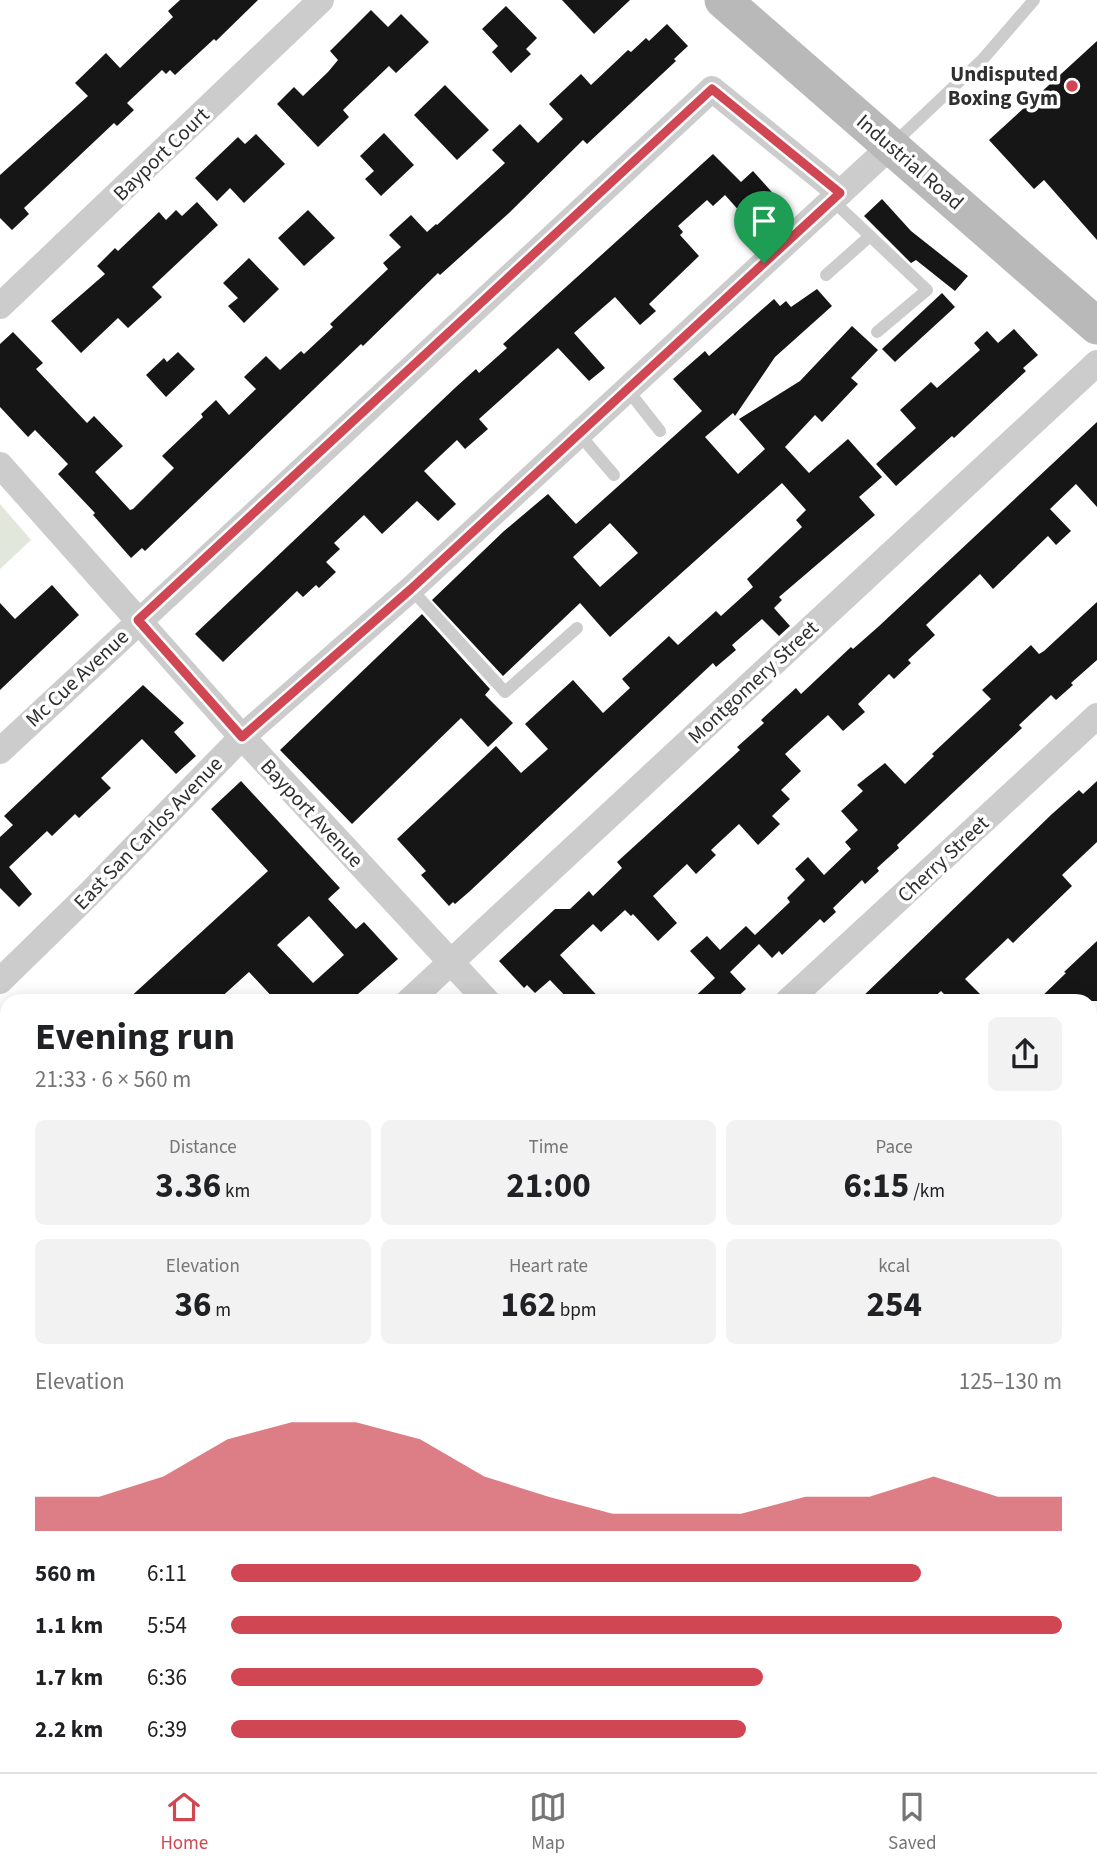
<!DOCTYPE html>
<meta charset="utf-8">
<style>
:root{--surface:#fff;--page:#f2f2f2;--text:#202124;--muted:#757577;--line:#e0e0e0;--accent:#d04753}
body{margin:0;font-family:"Source Sans 3",sans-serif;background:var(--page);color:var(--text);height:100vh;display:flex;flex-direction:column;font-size:26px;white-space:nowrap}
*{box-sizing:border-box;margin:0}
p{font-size:23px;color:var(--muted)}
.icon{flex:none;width:38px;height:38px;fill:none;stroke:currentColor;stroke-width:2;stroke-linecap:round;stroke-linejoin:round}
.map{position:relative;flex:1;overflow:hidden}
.side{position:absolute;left:0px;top:994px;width:1097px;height:779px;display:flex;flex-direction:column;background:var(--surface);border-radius:21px 21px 0 0;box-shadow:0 4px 18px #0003}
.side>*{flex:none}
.pin{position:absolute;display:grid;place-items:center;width:60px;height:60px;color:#fff;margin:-72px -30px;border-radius:50% 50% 50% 0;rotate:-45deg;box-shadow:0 0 7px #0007}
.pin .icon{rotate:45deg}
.round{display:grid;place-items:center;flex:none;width:74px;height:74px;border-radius:10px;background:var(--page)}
.summary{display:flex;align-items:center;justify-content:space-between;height:119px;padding:0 35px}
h1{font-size:38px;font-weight:700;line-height:52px}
.stats{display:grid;grid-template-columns:repeat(3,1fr);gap:10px;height:119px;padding:7px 35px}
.stats div{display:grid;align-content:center;border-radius:10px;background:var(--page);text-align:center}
.stats b{font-size:35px;font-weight:700}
.stats small{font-size:19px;font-weight:400}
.stats p{font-size:19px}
.chart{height:196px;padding:14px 35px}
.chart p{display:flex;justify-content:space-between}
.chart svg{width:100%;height:126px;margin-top:7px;fill:var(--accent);opacity:.7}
ul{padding:0 35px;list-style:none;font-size:23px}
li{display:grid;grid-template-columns:112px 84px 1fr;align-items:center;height:52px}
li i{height:18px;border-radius:9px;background:var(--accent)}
.tab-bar{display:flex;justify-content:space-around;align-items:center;height:98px;border-top:2px solid var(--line);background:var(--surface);font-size:19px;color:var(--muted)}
.tab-bar a{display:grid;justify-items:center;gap:4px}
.tab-bar .current{color:var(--accent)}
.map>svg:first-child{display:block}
</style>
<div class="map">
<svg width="1097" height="1772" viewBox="0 0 1097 1772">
<rect width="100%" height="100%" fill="#fff"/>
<polygon fill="#e2e7dc" points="0,504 31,540 0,569"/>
<g fill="#161616" fill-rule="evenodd">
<polygon points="180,0 258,0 216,41 214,39 175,75 170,70 166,74 162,70 127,103 134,110 117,126 114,123 24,208 29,214 12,230 0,218 0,175 88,96 75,83 106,53 120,68 173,17 168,11"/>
<polygon points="562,0 630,0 594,34"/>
<polygon points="506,6 537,38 526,49 531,54 511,73 492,52 498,46 482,29"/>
<polygon points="371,10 388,27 401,14 429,42 396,73 389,66 343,110 349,117 318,147 277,104 294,87 303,96 328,72 338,60 330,51"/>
<polygon points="667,24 688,46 674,59 676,61 587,144 583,140 509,213 440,275 438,273 363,346 361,344 145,551 142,548 131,558 93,515 95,513 58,474 68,464 35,430 28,437 0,407 0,344 13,332 43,363 36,369 87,423 94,416 123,446 95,472 130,510 133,509 174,468 162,456 203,417 201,414 216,400 229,415 256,389 244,377 266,356 280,370 301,351 304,354 333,327 330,324 388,269 383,263 401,247 389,235 411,215 427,232 436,224 437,225 505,163 492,150 520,124 538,143 563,119 549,104 581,74 591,85 628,50 631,52 646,38 649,41"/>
<polygon points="1097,41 1097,240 1044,180 1034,189 989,140"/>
<polygon points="445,85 489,130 457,160 414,115"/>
<polygon points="384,133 414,165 381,196 365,179 374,171 360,156"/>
<polygon points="256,134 285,164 244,203 230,188 217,201 195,178 238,137 245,144"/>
<polygon points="713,154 741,182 753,171 778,199 750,223 725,195 713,206 707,200 678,226 683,232 680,235 699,256 649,304 656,311 640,325 615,297 574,333 605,368 589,381 558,348 479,419 488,429 465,449 457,440 424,471 456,504 438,521 417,501 382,534 364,515 334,543 340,549 326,562 336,572 319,588 316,585 303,597 297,591 223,662 195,634 456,387 476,369 479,373 507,348 503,344"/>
<polygon points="882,199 911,231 968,276 955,291 916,260 911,263 864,216"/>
<polygon points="197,202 218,225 152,287 162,297 128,328 118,318 81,353 51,321 105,274 97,266 115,248 118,251 159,212 166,220 176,210 182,216"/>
<polygon points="308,210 335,238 304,266 278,238"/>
<polygon points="249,258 279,289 244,323 228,306 238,298 223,283"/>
<path d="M817 289 832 306 775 357 735 416 733 413 705 437 738 474 765 449 739 419 800 381 852 326 878 350 851 378 858 384 822 422 815 415 785 447 809 473 848 439 882 477 859 497 875 515 779 597 782 600 774 608 790 626 779 636 762 619 732 645 736 650 716 667 713 663 470 891 455 904 453 902 449 906 421 875 426 871 397 839 496 746 521 773 548 749 525 724 573 680 603 713 630 688 622 679 669 636 678 645 716 611 721 616 753 587 747 579 802 527 796 520 806 510 782 483 610 637 580 603 503 676 432 600 504 531 548 494 576 524 702 411 673 379 705 351 709 356 774 299 780 306 786 301 791 307ZM610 523 638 553 600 587 573 557Z"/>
<polygon points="942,293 955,307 895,362 882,349"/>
<polygon points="1014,329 1038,355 1023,368 1026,371 954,438 952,436 896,486 876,464 916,428 900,410 931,382 937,388 980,350 974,343 987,331 998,343"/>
<polygon points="178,352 195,369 166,397 146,375 164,358 167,362"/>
<polygon points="1097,422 1097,507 1076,484 1050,509 1071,531 1056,545 1048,536 993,589 980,574 926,625 935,635 908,660 911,663 894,679 889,674 858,704 865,712 843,731 828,715 785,754 801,771 781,790 790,799 772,816 780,824 758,845 739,824 711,850 716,855 696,874 687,864 653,896 677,923 658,941 633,914 631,916 625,910 601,932 593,924 560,955 602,1001 570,1001 550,980 535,993 527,985 524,988 499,961 555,909 570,909 589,891 593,896 622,868 617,862 740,750 737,747 764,723 761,720 796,688 801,694 851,647 853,649 878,627"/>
<polygon points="52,585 79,615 0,690 0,603 15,619"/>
<polygon points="1097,602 1097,660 1071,683 1073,685 1056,700 1051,695 1019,725 1022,728 897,845 899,848 877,868 879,871 865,884 862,880 833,908 836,912 824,923 820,919 782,955 779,951 772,958 759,944 730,972 746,989 733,1001 690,1001 715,978 690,951 707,936 720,950 746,926 755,935 790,902 787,898 805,880 795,869 808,857 824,875 851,849 845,842 858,830 841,811 863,791 857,785 885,763 905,784 934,756 932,754 991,699 982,690 1031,645 1039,654 1044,651"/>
<polygon points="422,614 490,689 485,695 513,723 488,747 461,718 352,824 280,750"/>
<polygon points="143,685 184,723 174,732 196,756 176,774 142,739 101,778 111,788 79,818 75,814 52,836 47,831 9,867 32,894 19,907 0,888 0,837 13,825 4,816"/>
<path d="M241 781 340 888 328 899 356 929 364 922 398 959 350 1001H276L249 972 217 1001H126L268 871 211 809ZM309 916 344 955 313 983 277 945Z"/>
<polygon points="1097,781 1097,842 1062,875 1072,886 1013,943 1008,938 965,979 987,1001 951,1001 941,991 930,1001 858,1001 1052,814 1079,790 1083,794"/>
<polygon points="1097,941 1097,1001 1037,1001 1066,973 1064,972"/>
</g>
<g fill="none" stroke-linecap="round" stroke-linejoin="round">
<g stroke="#ccc" stroke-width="12">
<polyline points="892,145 983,59 1034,0"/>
<polyline points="832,200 927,290 877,332"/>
<polyline points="826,275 870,236"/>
<polyline points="627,389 660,431"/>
<polyline points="579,434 614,475"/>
<polyline points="411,589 505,692 577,628"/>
<polyline points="0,1283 7,1291"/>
<polyline points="0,1442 7,1435"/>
<polyline points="0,1650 7,1658"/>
<polyline points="1090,1714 1097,1709"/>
<polyline points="1090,1741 1097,1749"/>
<polyline points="0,1742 7,1748"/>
<polyline points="96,1766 103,1772"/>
</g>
<g stroke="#ccc" stroke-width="26">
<polyline points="0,306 321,0"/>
<polyline points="0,465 242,737 487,1001"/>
<polyline points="0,751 712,89 840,193"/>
<polyline points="0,981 88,895 242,737 411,589 891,146"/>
<polyline points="409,1001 1097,363"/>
<polyline points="788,1001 1097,716"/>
<polyline points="1090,1075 1097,1069"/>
<polyline points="0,1381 7,1375"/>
<polyline points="1090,1403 1097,1398"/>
<polyline points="1090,1637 1097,1634"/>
<polyline points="338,1772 344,1766"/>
<polyline points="658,1772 665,1766"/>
</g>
<g stroke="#b9b9b9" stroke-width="37">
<polyline points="723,0 1097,326"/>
<polyline points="0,1475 7,1483"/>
<polyline points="259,1766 265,1772"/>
</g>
<g stroke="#848484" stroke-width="8">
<g id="rail">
<polyline points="0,1562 7,1570"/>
<polyline points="0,1590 7,1597"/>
<polyline points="161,1766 167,1772"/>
<polyline points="187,1766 193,1772"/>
<polyline points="212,1766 218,1772"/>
</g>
</g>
<use href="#rail" stroke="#fff" stroke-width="5" stroke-dasharray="16" stroke-linecap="butt"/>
</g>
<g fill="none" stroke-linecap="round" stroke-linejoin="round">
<g stroke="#fff" stroke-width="14">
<polygon id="route" points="712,89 840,193 411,589 242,737 138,620"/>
</g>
<use href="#route" stroke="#d04753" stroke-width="9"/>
</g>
<circle fill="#d04753" stroke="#fff" stroke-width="2.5" cx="1072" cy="86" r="7"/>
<g text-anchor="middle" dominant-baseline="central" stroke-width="7" stroke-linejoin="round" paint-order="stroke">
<g font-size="21" font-weight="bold" fill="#2f2f2f" stroke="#fff" text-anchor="end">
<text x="1058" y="74">Undisputed<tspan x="1058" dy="24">Boxing Gym</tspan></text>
</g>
<g font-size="21" fill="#2f2f2f" stroke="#fff">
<text transform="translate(161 154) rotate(-44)">Bayport Court</text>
<text transform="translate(910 162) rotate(41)">Industrial Road</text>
<text transform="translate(77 678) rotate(-43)">Mc Cue Avenue</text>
<text transform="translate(753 682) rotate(-43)">Montgomery Street</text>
<text transform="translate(312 813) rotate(47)">Bayport Avenue</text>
<text transform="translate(148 833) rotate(-46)">East San Carlos Avenue</text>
<text transform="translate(943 859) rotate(-43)">Cherry Street</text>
</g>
</g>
</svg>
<div class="pin" style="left:764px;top:263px;background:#1e9e55"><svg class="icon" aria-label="arrive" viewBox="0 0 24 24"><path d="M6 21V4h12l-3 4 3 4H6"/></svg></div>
<section class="side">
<div class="summary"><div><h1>Evening run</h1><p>21:33 · 6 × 560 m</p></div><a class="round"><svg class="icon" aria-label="share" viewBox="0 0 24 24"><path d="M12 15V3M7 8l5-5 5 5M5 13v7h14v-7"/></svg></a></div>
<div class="stats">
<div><p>Distance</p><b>3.36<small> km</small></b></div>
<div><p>Time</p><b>21:00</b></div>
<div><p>Pace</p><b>6:15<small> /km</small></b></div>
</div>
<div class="stats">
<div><p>Elevation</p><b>36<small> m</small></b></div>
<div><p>Heart rate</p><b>162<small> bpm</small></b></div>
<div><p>kcal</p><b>254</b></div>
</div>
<div class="chart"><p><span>Elevation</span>125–130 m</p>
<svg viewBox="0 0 160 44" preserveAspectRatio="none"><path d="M0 44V32L10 32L20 25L30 12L40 6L50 6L60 12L70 25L80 32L90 38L100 38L110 38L120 32L130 32L140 25L150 32L160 32V44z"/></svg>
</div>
<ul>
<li><b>560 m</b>6:11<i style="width:83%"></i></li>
<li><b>1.1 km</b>5:54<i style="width:100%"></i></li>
<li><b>1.7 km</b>6:36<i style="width:64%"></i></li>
<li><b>2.2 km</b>6:39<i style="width:62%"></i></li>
</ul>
</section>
</div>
<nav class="tab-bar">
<a class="current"><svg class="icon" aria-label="home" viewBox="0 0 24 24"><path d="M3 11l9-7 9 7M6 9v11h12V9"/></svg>Home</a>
<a><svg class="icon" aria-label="map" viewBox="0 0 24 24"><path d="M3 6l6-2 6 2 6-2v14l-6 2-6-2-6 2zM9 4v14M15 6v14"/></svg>Map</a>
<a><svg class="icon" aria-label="saved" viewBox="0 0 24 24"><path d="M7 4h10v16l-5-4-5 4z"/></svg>Saved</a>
</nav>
